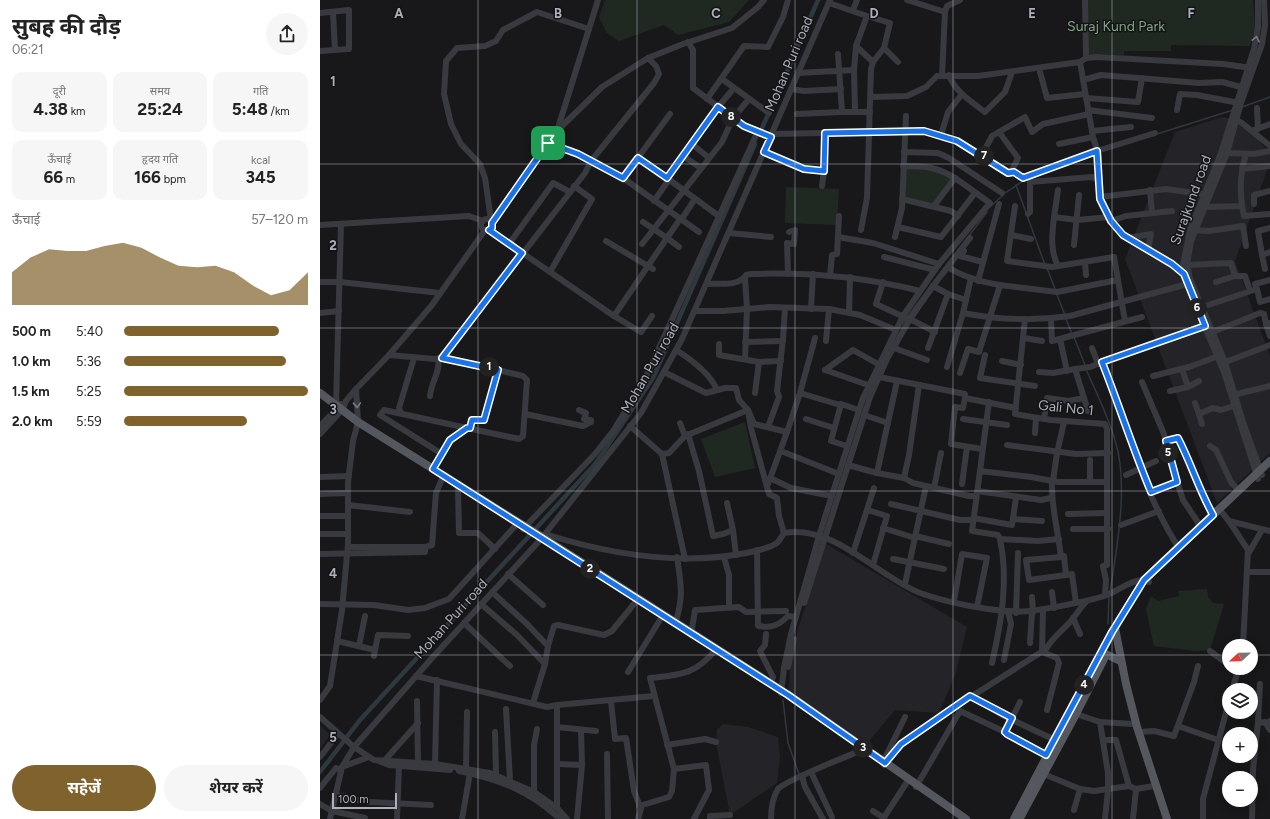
<!DOCTYPE html>
<html lang="hi">
<meta charset="utf-8">
<style>
:root{--surface:#fff;--page:#f6f6f6;--text:#222;--muted:#767676;--accent:#7f622c}
body{margin:0;font-family:Figtree,"Noto Sans Devanagari",sans-serif;background:var(--page);color:var(--text);height:100vh;display:flex;flex-direction:column;font-size:15px;white-space:nowrap}
*{box-sizing:border-box;margin:0}
p{font-size:13px;color:var(--muted)}
.icon{flex:none;width:22px;height:22px;fill:none;stroke:currentColor;stroke-width:2;stroke-linecap:round;stroke-linejoin:round}
.map{position:relative;flex:1;overflow:hidden}
.drawer{display:flex;flex-direction:column;background:var(--surface);width:320px}
.drawer>*{flex:none}
.needle{width:26px;rotate:248deg}
.controls{position:absolute;left:902px;top:639px;display:grid;gap:8px}
.controls a{display:grid;place-items:center;width:36px;height:36px;border-radius:50%;background:var(--surface);box-shadow:0 2px 10px #0003;font-size:20px}
.scale{position:absolute;left:12px;bottom:10px;width:65px;box-sizing:border-box;padding-left:4px;border:2px solid #abb0ba;border-top:0;font-size:11px;line-height:14px;white-space:nowrap;color:#abb0ba;-webkit-text-stroke:3px #131316;paint-order:stroke}
.pin{position:absolute;display:grid;place-items:center;width:34px;height:34px;color:#fff;margin:-17px;border-radius:8px;box-shadow:0 2px 6px #0006}
.km{position:absolute;width:20px;height:20px;margin:-10px;border-radius:50%;background:#222;color:#fff;font-size:11px;line-height:20px;text-align:center}
.round{display:grid;place-items:center;flex:none;width:42px;height:42px;border-radius:21px;background:var(--page)}
.summary{display:flex;align-items:center;justify-content:space-between;height:68px;padding:0 12px}
h1{font-size:22px;font-weight:700;line-height:30px}
.stats{display:grid;grid-template-columns:repeat(3,1fr);gap:6px;height:68px;padding:4px 12px}
.stats div{display:grid;align-content:center;border-radius:10px;background:var(--page);text-align:center}
.stats b{font-size:17px;font-weight:700}
.stats small{font-size:11px;font-weight:400}
.stats p{font-size:11px}
.chart{height:112px;padding:8px 12px}
.chart p{display:flex;justify-content:space-between}
.chart svg{width:100%;height:72px;margin-top:4px;fill:var(--accent);opacity:.7}
.primary-button{display:flex;gap:8px;margin-top:auto;padding:8px 12px}
.primary-button a{flex:1;height:46px;border-radius:24px;background:var(--accent);color:#fff;font-size:16px;font-weight:700;line-height:46px;text-align:center}
.primary-button a+a{background:var(--page);color:var(--text)}
ul{padding:0 12px;list-style:none;font-size:13px}
li{display:grid;grid-template-columns:64px 48px 1fr;align-items:center;height:30px}
li i{height:10px;border-radius:5px;background:var(--accent)}
main{display:flex;flex:1;min-height:0}
.map>svg:first-child{display:block}
</style>
<main>
<section class="drawer">
<div class="summary"><div><h1>सुबह की दौड़</h1><p>06:21</p></div><a class="round"><svg class="icon" aria-label="share" viewBox="0 0 24 24"><path d="M12 15V3M7 8l5-5 5 5M5 13v7h14v-7"/></svg></a></div>
<div class="stats">
<div><p>दूरी</p><b>4.38<small> km</small></b></div>
<div><p>समय</p><b>25:24</b></div>
<div><p>गति</p><b>5:48<small> /km</small></b></div>
</div>
<div class="stats">
<div><p>ऊँचाई</p><b>66<small> m</small></b></div>
<div><p>हृदय गति</p><b>166<small> bpm</small></b></div>
<div><p>kcal</p><b>345</b></div>
</div>
<div class="chart"><p><span>ऊँचाई</span>57–120 m</p>
<svg viewBox="0 0 160 44" preserveAspectRatio="none"><path d="M0 44V24L10 15L20 10L30 11L40 11L50 8L60 6L70 9L80 15L90 20L100 21L110 20L120 24L130 32L140 38L150 35L160 24V44z"/></svg>
</div>
<ul>
<li><b>500 m</b>5:40<i style="width:84%"></i></li>
<li><b>1.0 km</b>5:36<i style="width:88%"></i></li>
<li><b>1.5 km</b>5:25<i style="width:100%"></i></li>
<li><b>2.0 km</b>5:59<i style="width:67%"></i></li>
</ul>
<div class="primary-button"><a>सहेजें</a><a>शेयर करें</a></div>
</section>
<div class="map">
<svg width="950" height="819" viewBox="0 0 950 819">
<rect width="100%" height="100%" fill="#18181a"/>
<g fill="#242428">
<polygon points="902,117 922,121 950,154 950,162 915,261 950,356 950,453 897,503 805,259 855,132"/>
<polygon points="506,544 647,627 635,675 619,713 575,710 544,747 469,694 470,667 479,626"/>
<polygon points="403,724 428,727 458,737 460,757 457,783 410,815 396,742 397,730"/>
<polygon points="0,725 10,735 0,749"/>
</g>
<g fill="#202921">
<polygon points="285,0 429,0 409,22 358,35 344,25 299,41 287,33 279,17"/>
<polygon points="768,0 933,0 935,28 930,46 851,45 851,51 804,51 804,55 768,54"/>
<polygon points="585,168 615,170 631,179 613,205 583,198"/>
<polygon points="466,187 519,189 517,225 465,223"/>
<polygon points="425,422 435,468 395,477 381,439"/>
<polygon points="887,589 888,597 893,603 904,604 890,650 875,651 834,646 826,609 831,596 838,601 859,596 858,591"/>
</g>
<g fill="none" stroke-linecap="round" stroke-linejoin="round">
<g stroke="#2e383f" stroke-width="1.5">
<polyline points="922,107 950,97"/>
<polyline points="837,134 913,110"/>
<polyline points="696,185 725,265"/>
<polyline points="685,193 703,181"/>
<polyline points="670,207 682,196"/>
<polyline points="727,268 735,289"/>
<polyline points="737,295 745,315"/>
<polyline points="587,317 667,212"/>
<polyline points="746,319 752,334"/>
<polyline points="582,325 585,320"/>
<polyline points="754,337 765,365"/>
<path d="M766 369C776 392 788 416 795 440 809 484 797 547 790 592"/>
<polyline points="788,624 789,596"/>
<polyline points="463,700 468,743 479,774"/>
</g>
<g stroke="#2e383f" stroke-width="4.5">
<polyline points="439,135 498,0"/>
<polyline points="0,772 40,720 276,463 333,378 435,144"/>
</g>
<g stroke="#393a40" stroke-width="6">
<polyline points="587,0 625,12"/>
<polyline points="765,0 766,58"/>
<polyline points="938,0 938,27 934,49 901,153 870,230 863,265 867,285 904,372 938,479"/>
<polyline points="509,3 547,16 536,46"/>
<polyline points="533,10 537,0"/>
<polyline points="13,12 15,50"/>
<polyline points="0,13 29,10 29,49 0,51"/>
<polyline points="547,16 570,23 564,48 578,62"/>
<polyline points="368,42 373,50 373,88 424,126 451,137"/>
<polyline points="760,62 773,137 779,156 778,180 780,199 791,221 803,235 865,274"/>
<polyline points="719,68 727,98 765,94"/>
<polyline points="534,70 535,112"/>
<polyline points="478,73 534,70 536,46 553,62"/>
<path d="M629 75C635 92 652 102 665 112L685 92 692 72"/>
<polyline points="622,76 625,12 627,6 640,0"/>
<polyline points="402,79 449,113"/>
<polyline points="763,80 781,75 879,83 902,82 921,87"/>
<polyline points="471,89 484,91 521,89"/>
<polyline points="551,97 587,96 606,87 617,76 658,76 760,62 766,58 776,57 903,64 931,68"/>
<polyline points="766,98 818,102 822,78"/>
<polyline points="387,99 424,46 448,47 463,17 468,0"/>
<polyline points="937,108 938,129"/>
<polyline points="768,110 832,118"/>
<polyline points="857,110 860,94 877,95 919,103"/>
<polyline points="522,112 550,112"/>
<polyline points="477,114 522,112 518,54"/>
<polyline points="914,119 922,123 950,146"/>
<polyline points="238,128 278,0"/>
<polyline points="934,130 950,124"/>
<polyline points="772,131 811,127"/>
<polyline points="679,132 698,158 691,172"/>
<polyline points="452,134 604,131 637,141 688,173 694,172 703,178 777,151 835,133"/>
<polyline points="621,135 628,112 642,94"/>
<polyline points="228,143 258,154 303,178 379,232"/>
<polyline points="372,144 389,158"/>
<polyline points="739,144 773,137"/>
<polyline points="444,152 484,169 504,171 505,133"/>
<polyline points="584,152 618,153 629,158 682,193"/>
<polyline points="907,153 934,154 950,151"/>
<polyline points="662,155 672,136 705,117 712,132 723,124 769,114"/>
<polyline points="363,156 381,168"/>
<polyline points="318,158 347,178 348,181 334,201"/>
<polyline points="922,169 950,166"/>
<polyline points="303,178 350,114"/>
<polyline points="502,186 504,171"/>
<polyline points="830,190 832,213"/>
<polyline points="780,197 846,189 888,195"/>
<polyline points="582,199 631,211 638,216"/>
<polyline points="934,204 934,195 950,191"/>
<polyline points="614,206 635,178"/>
<polyline points="695,206 687,261 732,267 794,257 798,280"/>
<polyline points="922,206 924,216 950,214"/>
<path d="M885 207 922 206C920 187 920 172 926 154"/>
<polyline points="396,214 347,178 398,107 414,88"/>
<polyline points="708,214 710,212 710,182 772,177 778,180"/>
<polyline points="734,217 738,190"/>
<circle cx="167" cy="225" r="6"/>
<polyline points="171,220 165,178 160,164 141,144 131,124 124,94 126,61 137,48 165,46 176,41 183,30 217,12 269,29"/>
<polyline points="361,220 375,199"/>
<polyline points="791,221 806,216 852,211"/>
<polyline points="172,223 238,130 282,87 328,58 363,44 412,28 438,7 444,0"/>
<polyline points="0,225 149,216 163,221"/>
<polyline points="578,227 621,237 655,193"/>
<polyline points="169,230 294,316 347,238 323,222"/>
<polyline points="541,230 547,198 551,69 553,62 564,48"/>
<polyline points="872,230 889,231 923,226 926,246"/>
<polyline points="409,233 451,237"/>
<polyline points="691,235 711,239"/>
<polyline points="518,237 553,243 619,264"/>
<polyline points="575,237 582,208 586,116"/>
<polyline points="808,238 831,234 828,251"/>
<polyline points="286,241 333,269"/>
<polyline points="189,244 233,183 250,192"/>
<polyline points="322,244 402,142 413,118 429,99"/>
<polyline points="754,245 759,195"/>
<polyline points="359,247 347,238 360,219"/>
<polyline points="644,251 640,256 663,262"/>
<polyline points="942,255 938,231 950,228"/>
<polyline points="564,257 615,270"/>
<polyline points="765,262 766,275"/>
<polyline points="865,265 911,263 915,276 925,276 930,291"/>
<path d="M738 266C730 251 732 234 734 217L757 220 789 217"/>
<path d="M628 267C643 277 661 282 680 285"/>
<polyline points="945,269 942,255 950,252"/>
<polyline points="230,272 272,199 254,186"/>
<polyline points="468,274 467,243 474,244 475,230 469,232"/>
<polyline points="510,276 512,255 517,254 519,216"/>
<path d="M651 278 643 313C678 320 715 321 750 316L871 283"/>
<polyline points="658,281 679,204"/>
<polyline points="0,282 20,282 120,293"/>
<polyline points="563,282 556,304 586,318"/>
<polyline points="896,282 915,276"/>
<path d="M387 284C399 283 419 287 426 275L431 274C489 272 544 277 600 291"/>
<polyline points="613,286 628,294 646,300"/>
<polyline points="937,289 940,302 950,299"/>
<polyline points="882,307 937,289 935,284 950,280"/>
<polyline points="491,309 493,274"/>
<polyline points="375,311 403,311 450,307 509,309 540,315 576,330"/>
<polyline points="0,313 19,311"/>
<polyline points="529,313 530,277"/>
<polyline points="294,316 321,332 332,316"/>
<polyline points="590,319 615,332"/>
<polyline points="705,319 695,414 731,420 785,424 787,429 787,565 783,566 786,580 785,595"/>
<polyline points="731,319 732,341 822,317"/>
<polyline points="946,324 950,336"/>
<polyline points="890,333 940,313 944,314 946,324 950,323"/>
<polyline points="704,338 722,341"/>
<polyline points="740,339 747,371"/>
<polyline points="506,341 509,309"/>
<polyline points="425,342 463,341"/>
<polyline points="399,344 399,355 439,362 461,361"/>
<polyline points="574,348 607,360"/>
<polyline points="608,348 628,294"/>
<polyline points="772,348 778,364"/>
<path d="M356 350C372 360 390 373 397 390"/>
<polyline points="69,355 115,359 125,357 203,376 207,380 203,436 199,439 147,428 130,440 113,469"/>
<polyline points="665,355 660,378 715,386"/>
<polyline points="122,358 265,173 271,161 334,83 339,74 336,66 328,58"/>
<polyline points="425,359 427,309 425,278"/>
<polyline points="682,361 701,365"/>
<path d="M782 362C807 424 822 492 859 548"/>
<polyline points="903,363 950,345"/>
<polyline points="627,367 643,313"/>
<polyline points="862,369 868,387 879,381"/>
<polyline points="505,370 533,350 558,364"/>
<polyline points="505,370 548,385"/>
<polyline points="344,372 386,393 405,388 416,388 419,400 428,410 431,428 447,487"/>
<polyline points="719,372 733,373 755,369"/>
<polyline points="640,373 648,349 659,352 680,285 737,292 798,280 805,321"/>
<polyline points="833,376 869,367 901,355"/>
<polyline points="559,377 645,394 645,398"/>
<polyline points="822,382 844,434 848,453 863,500 881,527"/>
<polyline points="599,385 589,455 584,478 593,483 649,496 656,496"/>
<polyline points="850,391 868,387"/>
<polyline points="435,393 439,362"/>
<polyline points="480,393 520,405 521,404"/>
<polyline points="913,395 950,386"/>
<path d="M110 396C111 382 121 371 118 359"/>
<polyline points="764,398 755,369 770,367 809,352 888,325"/>
<polyline points="875,403 879,414"/>
<polyline points="16,405 21,224"/>
<polyline points="81,413 79,408 94,358"/>
<polyline points="205,414 263,426 271,422 271,420 264,419 266,413 259,410"/>
<polyline points="544,415 568,423"/>
<polyline points="486,419 514,428"/>
<polyline points="643,419 687,425"/>
<polyline points="724,419 727,398 749,401 764,398 768,411"/>
<polyline points="360,423 365,436"/>
<polyline points="882,424 879,414 893,408 901,410 917,405"/>
<polyline points="0,426 21,404"/>
<polyline points="310,426 342,454 365,559"/>
<polyline points="448,427 459,397 457,391 463,339 465,308"/>
<polyline points="150,428 151,420 164,420 178,370"/>
<polyline points="467,432 480,393 495,338"/>
<polyline points="715,433 716,418"/>
<polyline points="0,434 22,410 26,401 36,389 69,355 112,305 165,230"/>
<polyline points="368,434 379,471 393,536 403,534 413,530 416,555"/>
<path d="M846 441 858 438C870 463 879 490 893 515"/>
<polyline points="687,445 756,454 788,453"/>
<polyline points="527,446 511,441 521,404 539,410"/>
<polyline points="890,446 896,450 911,482 918,490"/>
<polyline points="662,449 631,444 635,407 643,408 645,398 696,408"/>
<polyline points="461,451 519,474"/>
<polyline points="122,454 60,415 64,410 147,428"/>
<polyline points="342,454 349,453 365,436 428,410 434,424 467,432 447,487 449,494 457,498 459,516 464,533"/>
<polyline points="528,465 557,473 584,478"/>
<polyline points="660,471 669,402"/>
<polyline points="557,473 577,381"/>
<polyline points="806,475 836,461"/>
<polyline points="942,475 923,422 905,362 870,279 867,265 871,241 907,153 921,103 942,44 945,25 944,0"/>
<polyline points="0,477 29,476"/>
<polyline points="450,478 471,488 512,496"/>
<path d="M732 481C731 506 738 531 741 557L744 556 746 575 752 574 756 603"/>
<polyline points="733,481 737,453 744,422"/>
<polyline points="770,482 770,460"/>
<polyline points="642,484 647,447"/>
<polyline points="614,488 621,453"/>
<polyline points="138,489 139,533 158,533 175,549"/>
<polyline points="657,491 721,500 731,498"/>
<polyline points="831,492 857,482"/>
<polyline points="0,494 28,493"/>
<polyline points="696,497 693,519 722,521"/>
<polyline points="407,503 413,530"/>
<polyline points="571,504 640,520 653,520"/>
<polyline points="28,505 90,512"/>
<polyline points="899,509 909,521 928,550 923,646"/>
<polyline points="547,510 567,516 553,565"/>
<polyline points="748,514 787,513"/>
<polyline points="0,516 28,516"/>
<polyline points="653,518 692,525 693,519"/>
<polyline points="909,521 950,531"/>
<polyline points="801,525 839,511"/>
<polyline points="563,528 595,538"/>
<polyline points="203,529 275,454 293,431 323,383 438,131"/>
<polyline points="753,529 788,529"/>
<polyline points="0,534 28,534"/>
<path d="M225 534C288 554 359 566 426 553 436 551 448 549 457 543 460 540 462 536 464 533 514 524 557 576 600 593 620 600 647 606 668 609 700 614 715 611 746 605 760 602 773 600 787 595 800 590 815 576 829 582"/>
<polyline points="595,536 629,544"/>
<polyline points="739,539 718,541 680,539 678,535 652,531 660,471 711,477 738,482 787,482"/>
<polyline points="105,547 112,545 116,493 122,479"/>
<path d="M437 550 438 626C452 628 458 626 468 616L476 617"/>
<polyline points="533,553 554,488"/>
<polyline points="0,554 105,552 105,547 28,547"/>
<polyline points="928,554 942,530"/>
<polyline points="404,557 409,575 409,608"/>
<polyline points="741,557 706,560 709,580 746,575"/>
<polyline points="573,559 624,569"/>
<polyline points="927,572 950,572"/>
<polyline points="188,574 223,605"/>
<polyline points="585,584 606,486"/>
<polyline points="172,592 207,624 228,646 225,664 213,703"/>
<polyline points="732,592 734,608"/>
<polyline points="712,597 713,612"/>
<polyline points="634,601 642,554 667,558 657,607"/>
<polyline points="484,603 550,397 567,359 590,319 613,286 650,238"/>
<polyline points="0,604 54,605 88,610 105,608 129,599 196,525"/>
<polyline points="161,604 197,635 225,664"/>
<polyline points="723,610 722,652 737,658 739,663 727,710"/>
<polyline points="696,613 698,553"/>
<polyline points="753,618 760,634"/>
<polyline points="144,623 190,666"/>
<path d="M355 624C364 597 361 584 357 557"/>
<polyline points="446,634 445,645 440,651 453,677 450,684"/>
<polyline points="371,635 375,610 419,607 426,612 466,611"/>
<polyline points="17,641 55,650 54,656"/>
<polyline points="710,643 712,612"/>
<polyline points="39,646 45,616"/>
<polyline points="228,646 234,626 238,625 284,635 292,631 318,599"/>
<polyline points="55,650 58,635 88,636"/>
<polyline points="890,651 909,665"/>
<polyline points="684,660 691,624 688,611"/>
<path d="M672 663C681 623 689 580 680 539"/>
<polyline points="468,667 474,639"/>
<polyline points="308,672 343,615"/>
<polyline points="96,676 227,707 237,705"/>
<polyline points="912,690 919,668"/>
<path d="M461 693 464 668 471 634 499 536 543 398 583 316 619 264 670 203C652 191 633 173 612 168 602 166 593 166 583 166"/>
<polyline points="650,696 684,716 735,740"/>
<polyline points="0,700 10,686 22,610 28,544 28,482 33,441 38,422 36,389"/>
<polyline points="97,701 98,763"/>
<polyline points="291,701 295,739 306,738 314,791 321,809 318,819"/>
<polyline points="186,709 190,780"/>
<polyline points="756,714 780,722 813,724"/>
<polyline points="0,717 34,747 54,760 115,764 170,773 214,792 237,808 247,819"/>
<polyline points="780,722 788,773 788,790 785,819"/>
<polyline points="938,722 940,684"/>
<polyline points="945,722 950,730"/>
<polyline points="858,726 898,740"/>
<polyline points="237,727 276,731"/>
<polyline points="261,730 262,765"/>
<polyline points="175,732 176,775"/>
<polyline points="685,732 700,702"/>
<polyline points="819,732 834,731 854,736 874,682 878,666"/>
<polyline points="783,740 796,740 809,786"/>
<polyline points="347,745 385,739 396,742"/>
<polyline points="287,754 288,819"/>
<polyline points="0,757 18,734"/>
<polyline points="65,760 98,723"/>
<polyline points="564,760 585,717"/>
<polyline points="59,761 69,765 130,770"/>
<polyline points="115,764 117,680"/>
<polyline points="238,764 262,765 257,819"/>
<path d="M564 765 581 744 602 728 726 649C734 636 741 632 751 621 756 615 760 608 766 602"/>
<polyline points="22,767 49,757"/>
<polyline points="146,769 147,712"/>
<path d="M139 771C179 779 210 791 240 819"/>
<polyline points="491,772 512,817"/>
<polyline points="721,773 760,789 774,791 809,786 816,789 834,786"/>
<polyline points="482,776 485,787 503,819"/>
<polyline points="596,787 640,711 685,732 727,755"/>
<polyline points="0,788 16,768 21,770"/>
<polyline points="214,792 214,745 217,729"/>
<polyline points="16,795 42,801"/>
<polyline points="49,802 111,805"/>
<polyline points="0,804 12,811 45,818"/>
<polyline points="319,806 349,797 352,791 354,769"/>
<polyline points="237,808 237,705 334,696"/>
<polyline points="754,810 760,789"/>
<polyline points="553,811 564,818"/>
<polyline points="10,819 22,767 34,747 112,658 221,539 321,413 362,339 510,0"/>
<polyline points="77,819 79,766"/>
<polyline points="142,819 150,773"/>
<path d="M374 819 389 790 386 765 354 769 330 678C359 675 376 675 396 649"/>
<polyline points="390,819 390,816 410,815"/>
<path d="M451 819C451 810 453 797 458 789 464 781 528 756 542 750L543 748"/>
<polyline points="563,819 589,779"/>
<polyline points="813,819 816,789"/>
<polyline points="883,819 883,799 909,701"/>
<polyline points="932,819 933,770 938,722 948,723 950,721"/>
</g>
<g stroke="#55575e" stroke-width="8">
<polyline points="0,393 38,422 222,537 469,695 646,819"/>
<polyline points="795,628 806,684 817,727 847,819"/>
<polyline points="786,654 798,660"/>
<polyline points="701,816 756,714 784,659"/>
<polyline points="694,819 792,632 824,580 950,461"/>
</g>
</g>
<defs><path id="oneway-chevron" d="M-2-3.5L2.5 0L-2 3.5" fill="none" stroke-width="1.6" stroke-linecap="round" stroke-linejoin="round"/></defs>
<g stroke="#787b83">
<use href="#oneway-chevron" transform="translate(936 39) rotate(-78)"/>
<use href="#oneway-chevron" transform="translate(37 405) rotate(88)"/>
</g>
<g fill="none" stroke-linecap="round" stroke-linejoin="round">
<g stroke="#fff" stroke-width="8">
<path id="route" d="M398 107 424 126 451 137 444 152 484 169 504 171 505 133 604 131 637 141 688 173 694 172 703 178 777 151 780 199 791 221 803 235 852 264 864 274 885 326 782 362C799 405 813 449 831 492L857 482 846 441 858 438C871 463 879 490 893 515L824 580 792 632 726 755 687 734 685 732 692 718 650 696 581 744 565 763 468 695 113 469 130 440 147 428H150L152 420H164L178 370 122 358 202 253 169 230 172 228V223L228 143 258 154 303 178 318 158 347 178Z"/>
</g>
<use href="#route" stroke="#1a73e8" stroke-width="5"/>
</g>
<path fill="none" stroke="#abb0ba" stroke-width="1" stroke-opacity="0.55" d="M158 0V819M317 0V819M475 0V819M633 0V819M792 0V819M0 164H950M0 328H950M0 491H950M0 655H909M931 655H950"/>
<g text-anchor="middle" dominant-baseline="central" stroke-width="3" stroke-linejoin="round" paint-order="stroke">
<g font-size="14" fill="#82a584" stroke="#131316">
<text x="796" y="26">Suraj Kund Park</text>
</g>
<g font-size="14" fill="#abb0ba" stroke="#131316">
<text transform="translate(469 64) rotate(-67)">Mohan Puri road</text>
<text transform="translate(871 200) rotate(-70)">Surajkund road</text>
<text transform="translate(330 368) rotate(-60)">Mohan Puri road</text>
<text transform="translate(746 408) rotate(6)">Gali No 1</text>
<text transform="translate(131 619) rotate(-48)">Mohan Puri road</text>
</g>
</g>
<g font-size="13" text-anchor="middle" font-weight="bold" fill="#abb0ba" stroke="#131316" stroke-width="3" stroke-linejoin="round" paint-order="stroke">
<text x="79" y="18">A</text>
<text x="238" y="18">B</text>
<text x="396" y="18">C</text>
<text x="554" y="18">D</text>
<text x="712" y="18">E</text>
<text x="871" y="18">F</text>
<text x="13" y="86">1</text>
<text x="13" y="250">2</text>
<text x="13" y="414">3</text>
<text x="13" y="578">4</text>
<text x="13" y="742">5</text>
</g>
</svg>
<div class="controls">
<a><svg class="needle" viewBox="-14 -14 28 28"><path d="M0-13l5 13h-10z" fill="#e53935"/><path d="M0 13l5-13h-10z" fill="#767676"/></svg></a>
<a><svg class="icon" aria-label="layers" viewBox="0 0 24 24"><path d="M12 4l9 5-9 5-9-5zM3 14l9 5 9-5"/></svg></a>
<a>+</a>
<a>−</a>
</div>
<div class="scale">100 m</div>
<div class="pin" style="left:228px;top:143px;background:#1e9e55"><svg class="icon" aria-label="arrive" viewBox="0 0 24 24"><path d="M6 21V4h12l-3 4 3 4H6"/></svg></div>
<b class="km" style="left:169px;top:367px">1</b>
<b class="km" style="left:270px;top:569px">2</b>
<b class="km" style="left:543px;top:748px">3</b>
<b class="km" style="left:764px;top:685px">4</b>
<b class="km" style="left:848px;top:453px">5</b>
<b class="km" style="left:877px;top:308px">6</b>
<b class="km" style="left:664px;top:156px">7</b>
<b class="km" style="left:411px;top:117px">8</b>
</div>
</main>
